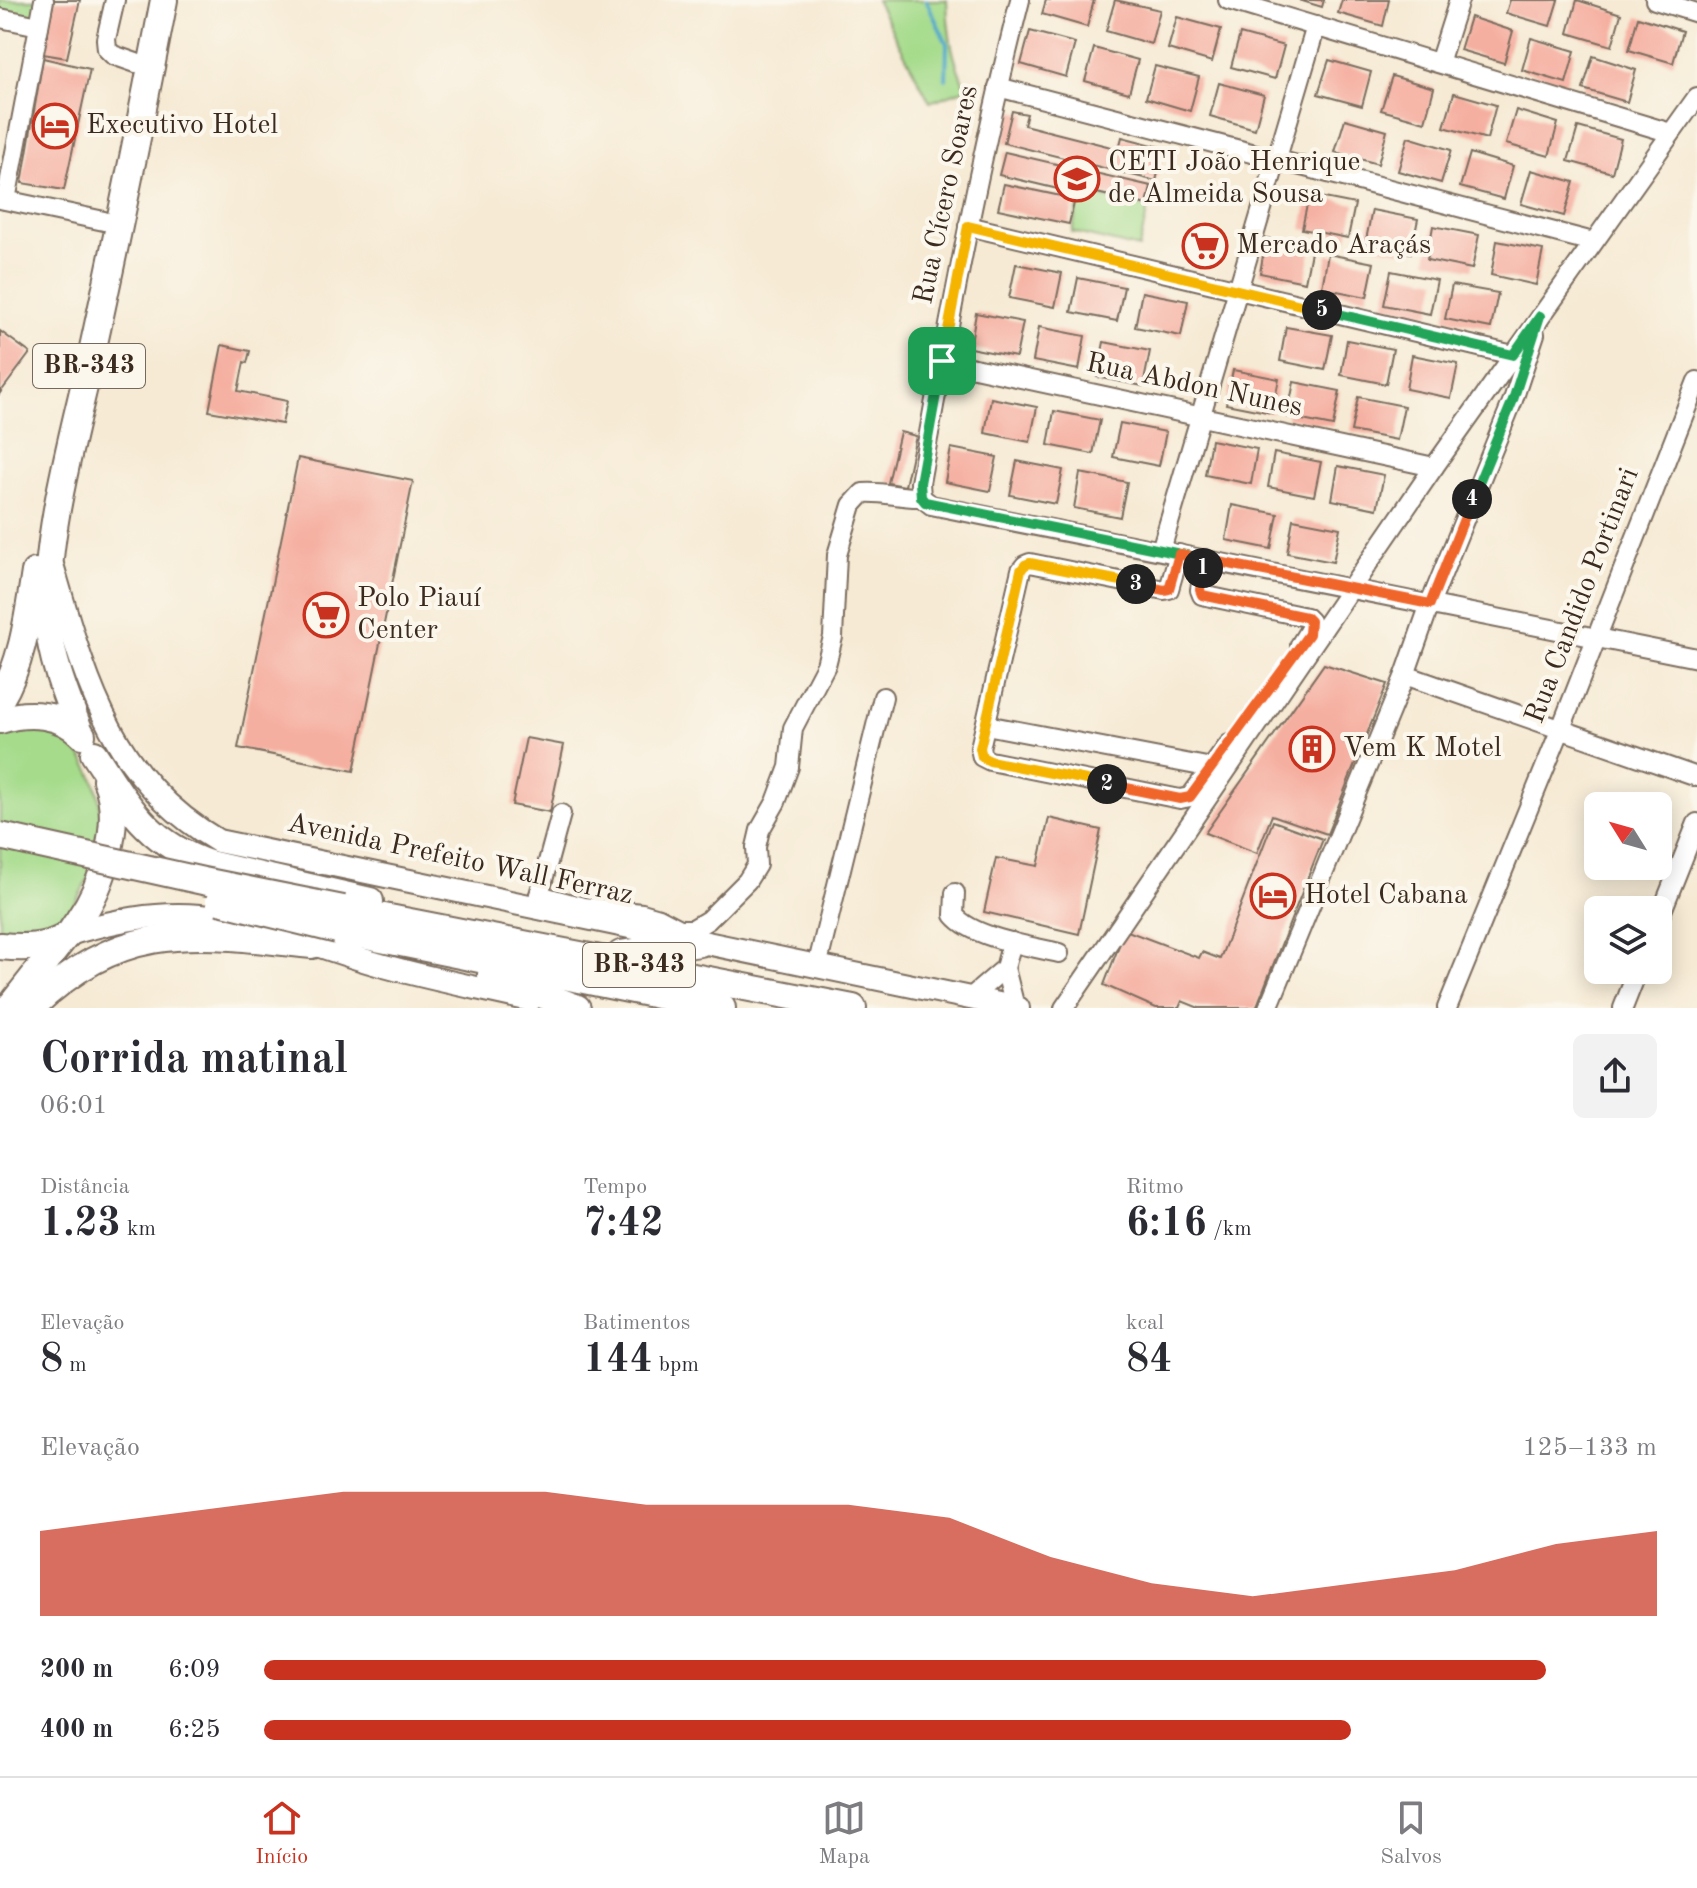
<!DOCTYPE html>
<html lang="pt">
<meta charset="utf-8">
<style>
:root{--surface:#fff;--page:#f2f2f3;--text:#2b2b33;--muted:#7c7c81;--line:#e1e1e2;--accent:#c8321e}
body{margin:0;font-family:"Old Standard TT",serif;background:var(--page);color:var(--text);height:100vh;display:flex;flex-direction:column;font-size:30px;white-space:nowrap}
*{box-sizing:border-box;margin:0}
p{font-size:26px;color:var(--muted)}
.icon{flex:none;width:44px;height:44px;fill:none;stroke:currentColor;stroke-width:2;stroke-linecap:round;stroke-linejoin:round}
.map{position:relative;height:1008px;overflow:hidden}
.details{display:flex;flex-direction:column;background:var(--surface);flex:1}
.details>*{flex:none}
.needle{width:52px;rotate:307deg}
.fabs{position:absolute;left:1584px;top:792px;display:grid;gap:16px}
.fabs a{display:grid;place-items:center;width:88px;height:88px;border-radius:12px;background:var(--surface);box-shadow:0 4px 20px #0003;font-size:40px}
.pin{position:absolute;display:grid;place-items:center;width:68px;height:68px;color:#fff;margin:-34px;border-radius:16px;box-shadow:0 4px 12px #0006}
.km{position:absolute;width:40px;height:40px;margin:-20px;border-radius:50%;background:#222;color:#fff;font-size:22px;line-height:40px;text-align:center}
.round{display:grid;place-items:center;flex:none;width:84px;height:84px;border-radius:12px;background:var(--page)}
.headline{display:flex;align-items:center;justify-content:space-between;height:136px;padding:0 40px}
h1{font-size:44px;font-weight:700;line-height:60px}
.stats{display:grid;grid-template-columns:repeat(3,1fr);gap:12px;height:136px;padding:8px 40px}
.stats div{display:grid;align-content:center}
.stats b{font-size:40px;font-weight:700}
.stats small{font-size:22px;font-weight:400}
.stats p{font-size:22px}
.chart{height:224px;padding:16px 40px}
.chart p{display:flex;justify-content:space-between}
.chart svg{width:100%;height:144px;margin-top:8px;fill:var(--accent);opacity:.7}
ul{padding:0 40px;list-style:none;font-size:26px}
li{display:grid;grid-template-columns:128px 96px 1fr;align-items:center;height:60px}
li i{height:20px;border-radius:10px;background:var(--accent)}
.tabs{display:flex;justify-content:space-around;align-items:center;height:112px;border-top:2px solid var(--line);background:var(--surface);font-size:22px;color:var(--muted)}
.tabs a{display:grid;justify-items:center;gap:4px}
.tabs .on{color:var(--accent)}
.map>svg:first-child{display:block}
</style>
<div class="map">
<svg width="1697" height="1008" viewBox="0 0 1697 1008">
<rect width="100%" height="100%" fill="#fbf7ec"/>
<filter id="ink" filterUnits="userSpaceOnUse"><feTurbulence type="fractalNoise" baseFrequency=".0125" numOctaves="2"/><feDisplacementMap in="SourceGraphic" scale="16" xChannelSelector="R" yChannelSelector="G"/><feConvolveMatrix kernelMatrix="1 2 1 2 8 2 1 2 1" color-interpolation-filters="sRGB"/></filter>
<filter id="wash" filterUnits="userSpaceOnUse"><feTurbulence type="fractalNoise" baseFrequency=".006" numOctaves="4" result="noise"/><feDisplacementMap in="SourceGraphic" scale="32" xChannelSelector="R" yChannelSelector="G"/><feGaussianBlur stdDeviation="1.8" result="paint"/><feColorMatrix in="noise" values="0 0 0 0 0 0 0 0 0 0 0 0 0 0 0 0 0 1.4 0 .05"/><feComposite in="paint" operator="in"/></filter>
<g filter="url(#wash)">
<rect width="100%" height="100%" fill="#f6ead4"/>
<g fill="#a5db8b" stroke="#708254" stroke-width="2">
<polygon points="0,0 41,0 37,22 0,15"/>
<path d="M876 0H947C948 34 952 57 966 89L930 102Z"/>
<polygon points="1081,192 1148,208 1139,248 1072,232"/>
<path d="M14 727C106 728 119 828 80 894 74 904 68 918 60 925 43 937 20 935 0 936V733Z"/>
</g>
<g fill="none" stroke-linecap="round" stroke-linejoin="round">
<polyline stroke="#4aa5c8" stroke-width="4" points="926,0 947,44 946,79"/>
</g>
<g id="blocks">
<g fill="#f5afa0">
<polygon points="54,0 80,0 67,58 43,54"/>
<polygon points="1046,0 1094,0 1087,27 1042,14"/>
<polygon points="1115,0 1160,10 1151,44 1106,31"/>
<polygon points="1299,0 1324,0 1322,7"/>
<polygon points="1342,0 1389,0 1383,26 1338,13"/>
<polygon points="1510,0 1558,0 1550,26 1506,13"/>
<polygon points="1577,0 1621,14 1612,46 1568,33"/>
<polygon points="1177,17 1221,29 1212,62 1168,49"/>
<polygon points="1470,17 1513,31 1504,63 1460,50"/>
<polygon points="1638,17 1682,31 1673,63 1629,50"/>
<polygon points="1030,31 1075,43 1066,77 1021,64"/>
<polygon points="1240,34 1284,46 1275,79 1231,67"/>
<polygon points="1531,38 1575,51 1566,83 1522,70"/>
<polygon points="1094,48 1138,60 1129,93 1085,81"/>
<polygon points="1593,56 1636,70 1627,102 1583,89"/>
<polygon points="43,58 90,69 64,190 22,183"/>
<polygon points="1329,60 1371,72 1362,106 1318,94"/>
<polygon points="1155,66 1199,77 1190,111 1146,98"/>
<polygon points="1392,76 1434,88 1425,122 1381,110"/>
<polygon points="1219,83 1264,95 1255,129 1210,116"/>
<polygon points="1454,93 1496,105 1487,139 1444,127"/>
<polygon points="1516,110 1558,123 1549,156 1506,144"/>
<polygon points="1012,111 1027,114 1024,125 1119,149 1122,137 1164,148 1156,181 1004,143"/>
<polygon points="1345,119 1387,131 1378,164 1335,152"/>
<polygon points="1578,127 1621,139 1612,173 1568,161"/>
<polygon points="1408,137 1451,150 1441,183 1398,171"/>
<polygon points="1005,152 1151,186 1147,205 1080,189 1079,194 999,175"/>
<polygon points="1470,153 1513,166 1504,199 1460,187"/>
<polygon points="1531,170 1574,182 1564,216 1521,204"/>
<polygon points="1004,184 1075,199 1069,224 998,209"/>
<polygon points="1309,195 1355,204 1348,238 1302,229"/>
<polygon points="1372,210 1418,219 1411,253 1365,245"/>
<polygon points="1433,226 1479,235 1472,269 1427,260"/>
<polygon points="1266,238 1312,247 1305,282 1260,273"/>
<polygon points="1497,241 1543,250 1536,285 1491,275"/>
<polygon points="1328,254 1374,263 1367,297 1322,288"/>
<polygon points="1016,264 1062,273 1055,307 1009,298"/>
<polygon points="1391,271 1437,280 1430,314 1384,305"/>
<polygon points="1078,278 1124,287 1117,321 1071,312"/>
<polygon points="1452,285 1498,293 1491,328 1445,319"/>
<polygon points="1142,292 1188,301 1181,336 1135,327"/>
<polygon points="976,313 1023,322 1016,357 970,348"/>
<polygon points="1039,327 1085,336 1079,370 1033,361"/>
<polygon points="1286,327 1332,335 1325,370 1280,361"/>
<polygon points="0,331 30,353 0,393"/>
<polygon points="1347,340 1393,349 1386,384 1341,375"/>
<polygon points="1104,342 1150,351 1143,386 1097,377"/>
<polygon points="222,345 250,351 247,363 244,362 238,391 287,401 282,424 209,411"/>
<polygon points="1412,355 1458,364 1451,398 1406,389"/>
<polygon points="1233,370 1279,379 1272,413 1226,404"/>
<polygon points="1294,382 1340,391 1333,426 1287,417"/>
<polygon points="1358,397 1404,406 1397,440 1351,431"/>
<polygon points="991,398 1037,407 1030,442 985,433"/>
<polygon points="1054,411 1100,420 1093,454 1048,445"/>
<polygon points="1120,423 1166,432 1159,466 1113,457"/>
<polygon points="900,432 916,436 905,486 888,483"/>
<polygon points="1211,440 1257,449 1251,484 1205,475"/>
<polygon points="951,448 997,457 990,491 945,482"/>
<polygon points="1274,453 1321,462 1314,496 1268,487"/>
<polygon points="298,458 413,481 354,771 238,748"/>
<polygon points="1017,461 1063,470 1056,504 1010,495"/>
<polygon points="1338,466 1384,475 1377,509 1332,500"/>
<polygon points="1080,473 1127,482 1120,517 1074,508"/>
<polygon points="1232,505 1278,514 1271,549 1226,540"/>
<polygon points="1293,519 1340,528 1333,562 1287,553"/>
<polygon points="1324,664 1387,684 1327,834 1272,815 1257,853 1205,833"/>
<polygon points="526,738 564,745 550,812 512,805"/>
<polygon points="1049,818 1101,830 1079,934 984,912 996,858 1038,866"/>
<polygon points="1273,821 1323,839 1256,1008 1199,1008 1182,1001 1179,1008 1156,1008 1104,985 1125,930 1199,958 1202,952 1220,959"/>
</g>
</g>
</g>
<g filter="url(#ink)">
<use href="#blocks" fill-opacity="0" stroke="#7c6d5e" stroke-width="2"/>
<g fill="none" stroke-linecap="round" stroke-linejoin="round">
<g stroke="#7c6d5e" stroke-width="22">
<g id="minor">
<polyline points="115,0 106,39 107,49 113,55 136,63"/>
<polyline points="1228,0 1671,133"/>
<polyline points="1655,0 1697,13"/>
<polyline points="0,18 39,26"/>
<polyline points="1439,63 1459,0"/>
<polyline points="998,87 1593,242"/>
<polyline points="0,199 104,221"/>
<polyline points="6,200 44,0"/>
<polyline points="968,226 1513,355"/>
<polyline points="942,361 1434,467"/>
<polyline points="921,497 931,505 1697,658"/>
<path d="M921 497 920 483C949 321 979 160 1020 0"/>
<polyline points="1161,550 1316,26"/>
<polyline points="1179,554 1169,589 1164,590 1030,563 1025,565 1021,570 980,748 982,757 990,761 1180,799 1190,797 1229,744"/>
<polyline points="1205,559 1200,590 1202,595 1306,617 1310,621 1311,627 1300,645"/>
<polyline points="1405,675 1697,777"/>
<polyline points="986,725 1212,768"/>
<path d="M955 893 954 915C973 938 1030 946 1059 953"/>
<path d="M539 895 583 907 642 913 659 918 680 929H693L708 920 747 881 757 865 756 847 760 830 776 802 789 767 793 728 826 665 833 637 837 555 852 505 863 493C883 491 901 498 921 497"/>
<polyline points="536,906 561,814"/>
<polyline points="1658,921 1697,823"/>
<polyline points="1012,942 1005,968 1015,1007"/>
<polyline points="817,967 883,697"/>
<polyline points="970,998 1005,968"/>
<polyline points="1064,1008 1434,467 1697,97"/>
<polyline points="1268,1008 1405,675 1430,604 1513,400 1535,334"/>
<polyline points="1447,1008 1560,731 1697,381"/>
<polyline points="1623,1008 1638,970"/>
</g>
</g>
<g stroke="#7c6d5e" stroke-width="26">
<g id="major">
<path d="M53 568C86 681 110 777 218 841L1018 1008"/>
<path d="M69 934C112 921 155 912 200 916 265 922 326 951 388 967 435 980 483 989 530 1000"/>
</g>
</g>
<g stroke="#7c6d5e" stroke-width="30">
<g id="highway">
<path d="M0 700C23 662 28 616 35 572"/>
<path d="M0 720C28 711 61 713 82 735"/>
<path d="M80 732C66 696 51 660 48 621 43 541 73 436 91 357 117 239 141 120 164 0"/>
<path d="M94 754C128 805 146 842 209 864L370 901"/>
<polyline points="343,909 853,1008"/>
<polyline points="337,930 722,1008"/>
<path d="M0 946C21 948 48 949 66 936 71 933 74 926 78 921 103 886 124 822 106 780"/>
<polyline points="621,954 700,943"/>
<polyline points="491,975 577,1008"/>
<polyline points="9,1008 65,937"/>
<path d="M31 1008C124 918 195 933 312 945"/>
</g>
</g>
<use href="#minor" stroke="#fff" stroke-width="18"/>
<use href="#major" stroke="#fff" stroke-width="22"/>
<use href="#highway" stroke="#fff" stroke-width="26"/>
<g stroke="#7c6d5e" stroke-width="30" stroke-linecap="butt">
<g id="highway-bridge">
<polyline points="0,836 203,881 343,909"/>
<polyline points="219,901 337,930"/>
</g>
</g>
<use href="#highway-bridge" stroke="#fff" stroke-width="26"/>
</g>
</g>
<g fill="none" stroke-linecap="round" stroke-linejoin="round" filter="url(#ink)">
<g stroke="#fff" stroke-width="16">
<polyline id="split-1" points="942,361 920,483 921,497 925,502 1205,559 1203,568"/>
</g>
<g stroke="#fff" stroke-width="16">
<polyline id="split-2" points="1107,784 1180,799 1190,797 1309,634 1310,621 1306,617 1202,595 1200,590 1203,568"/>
</g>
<g stroke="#fff" stroke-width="16">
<polyline id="split-3" points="1107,784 990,761 982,757 980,748 1021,570 1025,565 1030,563 1136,584"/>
</g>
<g stroke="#fff" stroke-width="16">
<polyline id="split-4" points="1136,584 1164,590 1169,589 1179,554 1430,604 1472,499"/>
</g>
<g stroke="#fff" stroke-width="16">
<polyline id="split-5" points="1322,310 1513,355 1540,316 1513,400 1472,499"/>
</g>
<g stroke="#fff" stroke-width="16">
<polyline id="split-6" points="942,361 968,226 1322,310"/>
</g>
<use href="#split-1" stroke="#22a559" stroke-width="10"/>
<use href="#split-2" stroke="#f0652b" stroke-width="10"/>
<use href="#split-3" stroke="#f5b400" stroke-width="10"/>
<use href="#split-4" stroke="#f0652b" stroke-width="10"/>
<use href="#split-5" stroke="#22a559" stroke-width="10"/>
<use href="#split-6" stroke="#f5b400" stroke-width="10"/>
</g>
<defs>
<g id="hotel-ring" transform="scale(2.3)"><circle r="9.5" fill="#fbf7ec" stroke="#c8321e" stroke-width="1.5"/><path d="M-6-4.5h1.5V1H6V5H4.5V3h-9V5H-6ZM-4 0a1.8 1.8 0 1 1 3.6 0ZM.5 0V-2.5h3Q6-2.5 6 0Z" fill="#c8321e"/></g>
<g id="school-ring" transform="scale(2.3)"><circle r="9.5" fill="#fbf7ec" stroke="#c8321e" stroke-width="1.5"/><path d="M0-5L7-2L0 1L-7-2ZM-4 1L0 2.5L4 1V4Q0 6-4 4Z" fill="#c8321e"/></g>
<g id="supermarket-ring" transform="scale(2.3)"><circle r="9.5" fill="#fbf7ec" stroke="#c8321e" stroke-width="1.5"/><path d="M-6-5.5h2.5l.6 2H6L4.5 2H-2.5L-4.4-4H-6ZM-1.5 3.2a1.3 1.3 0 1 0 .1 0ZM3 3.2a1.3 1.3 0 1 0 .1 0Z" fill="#c8321e"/></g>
<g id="building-ring" transform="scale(2.3)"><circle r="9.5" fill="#fbf7ec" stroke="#c8321e" stroke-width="1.5"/><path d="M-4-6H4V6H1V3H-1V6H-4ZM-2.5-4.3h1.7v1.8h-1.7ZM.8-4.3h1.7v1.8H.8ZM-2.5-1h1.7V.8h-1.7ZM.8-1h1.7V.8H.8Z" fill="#c8321e"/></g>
</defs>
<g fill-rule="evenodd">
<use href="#hotel-ring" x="55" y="126"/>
<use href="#school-ring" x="1077" y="179"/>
<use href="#supermarket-ring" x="1205" y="246"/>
<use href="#supermarket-ring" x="326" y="615"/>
<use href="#building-ring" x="1312" y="749"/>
<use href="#hotel-ring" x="1273" y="896"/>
</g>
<g text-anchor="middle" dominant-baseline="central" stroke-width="8" stroke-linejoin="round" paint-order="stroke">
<g fill="#fbf7ec" stroke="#75685c" stroke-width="2">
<rect x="33" y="344" width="112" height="44" rx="6"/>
<rect x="583" y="943" width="112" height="44" rx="6"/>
</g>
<g font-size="26" font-weight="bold" fill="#3b2a1e">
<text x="89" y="366">BR-343</text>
<text x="639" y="965">BR-343</text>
</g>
<g font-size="28" fill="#3b2a1e" stroke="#fbf7ec" text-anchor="start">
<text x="86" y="126">Executivo Hotel</text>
<text x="1108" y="163">CETI João Henrique<tspan x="1108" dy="32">de Almeida Sousa</tspan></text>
<text x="1236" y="246">Mercado Araçás</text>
<text x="357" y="599">Polo Piauí<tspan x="357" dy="32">Center</tspan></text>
<text x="1343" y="749">Vem K Motel</text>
<text x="1304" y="896">Hotel Cabana</text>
</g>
<g font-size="28" fill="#3b2a1e" stroke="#fbf7ec">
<text transform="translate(947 195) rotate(-78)">Rua Cícero Soares</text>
<text transform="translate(1194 386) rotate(12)">Rua Abdon Nunes</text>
<text transform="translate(1583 596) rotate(-69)">Rua Candido Portinari</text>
<text transform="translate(460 860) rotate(12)">Avenida Prefeito Wall Ferraz</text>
</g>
</g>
</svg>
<div class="fabs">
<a><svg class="needle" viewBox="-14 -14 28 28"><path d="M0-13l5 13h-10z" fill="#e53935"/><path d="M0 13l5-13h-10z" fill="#7c7c81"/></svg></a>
<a><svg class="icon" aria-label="layers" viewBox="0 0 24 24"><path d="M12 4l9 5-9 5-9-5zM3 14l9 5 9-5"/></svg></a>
</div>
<div class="pin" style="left:942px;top:361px;background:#1e9e55"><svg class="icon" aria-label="arrive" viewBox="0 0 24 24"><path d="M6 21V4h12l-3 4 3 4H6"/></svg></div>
<b class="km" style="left:1203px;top:568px">1</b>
<b class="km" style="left:1107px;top:784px">2</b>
<b class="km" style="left:1136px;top:584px">3</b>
<b class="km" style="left:1472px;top:499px">4</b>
<b class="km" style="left:1322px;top:310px">5</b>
</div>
<section class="details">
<div class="headline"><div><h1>Corrida matinal</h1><p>06:01</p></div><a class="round"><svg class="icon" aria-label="share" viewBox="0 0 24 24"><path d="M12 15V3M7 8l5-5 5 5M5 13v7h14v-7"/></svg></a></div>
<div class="stats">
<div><p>Distância</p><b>1.23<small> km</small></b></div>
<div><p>Tempo</p><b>7:42</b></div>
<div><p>Ritmo</p><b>6:16<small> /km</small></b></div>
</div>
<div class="stats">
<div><p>Elevação</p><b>8<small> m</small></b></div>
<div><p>Batimentos</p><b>144<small> bpm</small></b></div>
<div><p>kcal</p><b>84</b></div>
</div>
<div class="chart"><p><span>Elevação</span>125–133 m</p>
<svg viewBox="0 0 160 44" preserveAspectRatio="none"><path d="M0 44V18L10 14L20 10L30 6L40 6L50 6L60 10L70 10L80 10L90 14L100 26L110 34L120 38L130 34L140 30L150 22L160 18V44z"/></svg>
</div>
<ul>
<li><b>200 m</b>6:09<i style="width:92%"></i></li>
<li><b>400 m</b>6:25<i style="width:78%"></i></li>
</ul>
</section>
<nav class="tabs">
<a class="on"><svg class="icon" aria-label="home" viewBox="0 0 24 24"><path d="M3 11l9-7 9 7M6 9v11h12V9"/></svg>Início</a>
<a><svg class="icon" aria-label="map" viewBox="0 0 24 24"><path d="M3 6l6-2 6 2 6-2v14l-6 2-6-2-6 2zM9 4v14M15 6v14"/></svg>Mapa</a>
<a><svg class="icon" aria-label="saved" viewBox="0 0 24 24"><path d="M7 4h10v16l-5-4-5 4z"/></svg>Salvos</a>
</nav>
